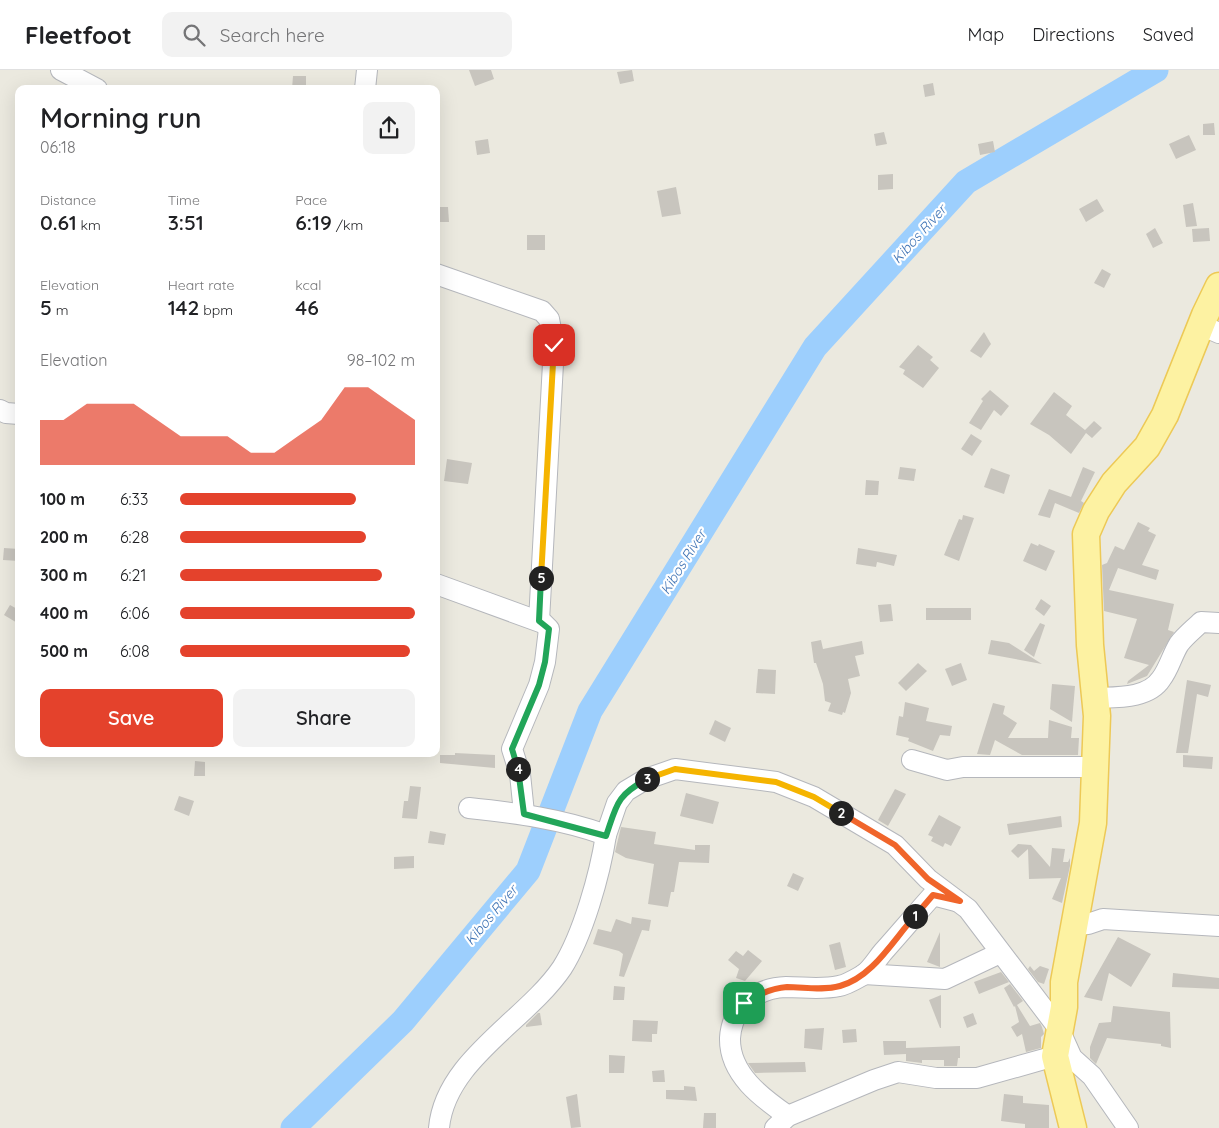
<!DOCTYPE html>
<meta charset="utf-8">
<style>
:root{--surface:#fff;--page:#f2f2f2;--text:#202124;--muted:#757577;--line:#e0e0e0;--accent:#e4422c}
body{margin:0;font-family:Quicksand,sans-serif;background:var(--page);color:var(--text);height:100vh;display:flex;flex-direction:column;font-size:19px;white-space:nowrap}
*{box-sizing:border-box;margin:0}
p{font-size:16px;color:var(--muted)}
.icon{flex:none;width:28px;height:28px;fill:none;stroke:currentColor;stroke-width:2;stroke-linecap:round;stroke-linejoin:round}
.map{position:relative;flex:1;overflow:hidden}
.panel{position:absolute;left:15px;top:15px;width:425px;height:672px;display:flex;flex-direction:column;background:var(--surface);border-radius:10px;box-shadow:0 5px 20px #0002}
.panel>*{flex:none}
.pin{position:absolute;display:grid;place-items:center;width:42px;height:42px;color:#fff;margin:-21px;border-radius:10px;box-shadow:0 2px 8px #0006}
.km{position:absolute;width:25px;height:25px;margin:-12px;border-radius:50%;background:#222;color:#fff;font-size:14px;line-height:25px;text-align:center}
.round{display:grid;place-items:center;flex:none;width:52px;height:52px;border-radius:10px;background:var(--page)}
.head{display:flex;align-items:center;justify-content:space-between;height:85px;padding:0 25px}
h1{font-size:28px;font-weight:600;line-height:38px}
.stats{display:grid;grid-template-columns:repeat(3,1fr);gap:8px;height:85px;padding:5px 25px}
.stats div{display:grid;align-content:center}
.stats b{font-size:21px;font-weight:600}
.stats small{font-size:14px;font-weight:400}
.stats p{font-size:14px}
.chart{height:140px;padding:10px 25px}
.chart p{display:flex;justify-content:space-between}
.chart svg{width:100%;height:90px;margin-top:5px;fill:var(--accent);opacity:.7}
.action{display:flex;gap:10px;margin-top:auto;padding:10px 25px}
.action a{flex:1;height:58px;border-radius:10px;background:var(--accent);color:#fff;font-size:20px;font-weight:600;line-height:58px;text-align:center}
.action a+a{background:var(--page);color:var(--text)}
ul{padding:0 25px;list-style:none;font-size:16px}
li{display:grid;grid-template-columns:80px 60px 1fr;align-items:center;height:38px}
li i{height:12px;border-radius:6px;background:var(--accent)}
header{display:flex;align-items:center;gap:30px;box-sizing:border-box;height:70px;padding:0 25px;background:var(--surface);border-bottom:1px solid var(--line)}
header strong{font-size:24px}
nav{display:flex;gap:28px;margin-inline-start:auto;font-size:18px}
.search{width:350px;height:45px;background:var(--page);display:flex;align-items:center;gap:12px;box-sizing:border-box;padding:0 18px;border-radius:10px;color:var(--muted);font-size:19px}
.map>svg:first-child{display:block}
</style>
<header>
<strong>Fleetfoot</strong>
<div class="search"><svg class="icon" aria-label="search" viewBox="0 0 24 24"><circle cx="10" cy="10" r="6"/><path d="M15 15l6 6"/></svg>Search here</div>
<nav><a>Map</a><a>Directions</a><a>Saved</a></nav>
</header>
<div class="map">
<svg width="1219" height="1058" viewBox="0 0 1219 1058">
<rect width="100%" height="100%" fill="#ebe9df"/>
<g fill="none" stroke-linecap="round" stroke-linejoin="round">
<polyline stroke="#9dcffd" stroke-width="25" points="293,1058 403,951 528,801 590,641 815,277 966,112 1156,0"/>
</g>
<g fill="#c8c5be">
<polygon points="469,0 491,0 494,9 475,16"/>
<polygon points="632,0 634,11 620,14 617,2"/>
<polygon points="293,6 306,6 306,18 292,19"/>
<polygon points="933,13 935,25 925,27 923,15"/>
<polygon points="1214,53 1215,65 1203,65 1203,54"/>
<polygon points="884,62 887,74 876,76 874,64"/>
<polygon points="1189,65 1196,80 1176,89 1169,74"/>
<polygon points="488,69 490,83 477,85 475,71"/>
<polygon points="993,71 995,82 980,85 978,74"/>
<polygon points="893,104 893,119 878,120 878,105"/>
<polygon points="676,117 681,144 662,147 657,121"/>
<polygon points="1097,129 1104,141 1086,152 1079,139"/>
<polygon points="1193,133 1197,156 1186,157 1183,135"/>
<polygon points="436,137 448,137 449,152 436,152"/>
<polygon points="1155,158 1163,173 1153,178 1146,164"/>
<polygon points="1209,158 1210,171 1193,172 1192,159"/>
<rect x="527" y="165" width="18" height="15"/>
<polygon points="1102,199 1111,204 1104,218 1094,213"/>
<polygon points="984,262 991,274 981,288 970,281"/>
<polygon points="918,275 933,287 930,290 939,298 923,318 903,304 905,300 899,297"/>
<polygon points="990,320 1009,336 1001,346 994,340 981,360 969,353 983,331 981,329"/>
<polygon points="1054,322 1072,336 1066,345 1085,360 1094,351 1102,358 1092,368 1086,363 1071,384 1049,365 1030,354"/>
<polygon points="971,364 982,371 972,386 961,379"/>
<polygon points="447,389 472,393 468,414 444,411"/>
<polygon points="900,397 916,399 914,411 898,409"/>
<polygon points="1083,397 1095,402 1081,431 1084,433 1079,443 1055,433 1050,448 1038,445 1049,419 1071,427"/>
<polygon points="991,398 1010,405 1004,424 984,417"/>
<polygon points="866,410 879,411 878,425 865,425"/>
<polygon points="963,445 974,448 959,491 944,485 959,449 962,450"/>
<polygon points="1138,452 1150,458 1148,461 1156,465 1142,495 1159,500 1156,510 1118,498 1109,520 1174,534 1168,560 1174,562 1147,606 1127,614 1128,611 1149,595 1124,588 1137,549 1104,541 1102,495 1107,493 1115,476 1124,480"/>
<polygon points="1031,473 1038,476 1039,474 1055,481 1046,501 1023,491"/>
<polygon points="4,478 19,479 19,491 3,490"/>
<polygon points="858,478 897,485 894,496 877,492 876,497 856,494"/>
<polygon points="1041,529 1051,536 1044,546 1035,539"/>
<polygon points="891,534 893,551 880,552 878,535"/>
<polygon points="10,535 19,540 19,554 4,545"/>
<rect x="926" y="538" width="45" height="12"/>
<polygon points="1040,553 1045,555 1034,587 1024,580"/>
<polygon points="821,570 823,579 862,571 864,584 855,586 860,606 848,609 851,623 845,643 843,642 842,645 828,641 831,633 825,631 823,614 816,593 814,593 811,572"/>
<polygon points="991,570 1009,573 1042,594 988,584"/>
<polygon points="918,593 927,601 906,621 898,613"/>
<polygon points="961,593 967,610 952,616 945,599"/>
<polygon points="758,599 776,600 775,624 756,623"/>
<polygon points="1187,610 1211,615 1208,627 1197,624 1188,683 1176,683"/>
<polygon points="1052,614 1075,616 1072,652 1050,639"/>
<polygon points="905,632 929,638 926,651 952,656 950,666 940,665 933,681 908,671 909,668 896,665 899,646 903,647"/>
<polygon points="993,633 1005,636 1003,644 1017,653 1008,668 1048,668 1049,650 1072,657 1071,668 1079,668 1078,685 1022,685 995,670 990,685 977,684"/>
<polygon points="715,650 731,658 725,672 709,664"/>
<polygon points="455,683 495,685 495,698 440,693 440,685 455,685"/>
<polygon points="1183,685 1213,687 1212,699 1183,697"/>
<polygon points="195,691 205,692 205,706 194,706"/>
<polygon points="410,716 421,717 417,749 402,748 404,731 408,731"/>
<polygon points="895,719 906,724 888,756 878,750"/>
<polygon points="686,723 719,732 713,754 680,746"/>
<polygon points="179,726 194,731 189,746 174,740"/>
<polygon points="939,745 961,757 951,776 945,773 943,777 931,771 933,767 928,765"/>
<polygon points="1061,746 1062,757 1009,765 1007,754"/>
<polygon points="621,757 656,762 654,774 695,780 695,775 710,775 709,793 679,792 674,822 671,822 668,837 648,834 654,794 626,788 615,782"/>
<polygon points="430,761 446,764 444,775 428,773"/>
<polygon points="1018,774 1031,775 1050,797 1052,778 1065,779 1063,792 1068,792 1070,788 1070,796 1062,833 1052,829 1061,808 1029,809 1028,779 1018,788 1011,781"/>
<polygon points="414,786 414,798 394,799 394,787"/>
<polygon points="793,803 804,808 798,821 787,816"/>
<polygon points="632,847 651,850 649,861 642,860 624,907 619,906 623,884 619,881 593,874 598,859 611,862 616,849 631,854"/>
<polygon points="940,862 940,897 927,892"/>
<polygon points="1118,867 1151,884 1131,917 1109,903 1102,931 1084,927"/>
<polygon points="840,872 846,897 835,900 829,875"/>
<polygon points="748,880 762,891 745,911 736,908 739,899 728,890 736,881 743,886"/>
<polygon points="1030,896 1034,901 1040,896 1049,899 1044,914 1038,912 1028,899"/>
<polygon points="1001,902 1009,912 979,924 974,912"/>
<polygon points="1173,903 1219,908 1219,919 1172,917"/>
<polygon points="1010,914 1023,931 1017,935 1030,956 1040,953 1042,957 1044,964 1041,967 1041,978 1026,982 1022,964 1017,967 1011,957 1019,952 1015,936 1014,937 1004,918"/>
<polygon points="614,916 625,917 624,930 613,930"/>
<polygon points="941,925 941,958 940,958 929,930"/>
<polygon points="1113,936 1170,942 1171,978 1161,976 1161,974 1107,968 1096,994 1090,988 1090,977 1099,953 1111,952"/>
<polygon points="538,943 540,943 542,955 526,957 526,955"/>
<polygon points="973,943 977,954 967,958 963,947"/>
<polygon points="633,950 658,951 657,964 652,964 652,972 632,971"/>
<polygon points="824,958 822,980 804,978 805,959"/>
<polygon points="856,959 857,972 843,973 842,960"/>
<polygon points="883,971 906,971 906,978 960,976 960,988 958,988 957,996 944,996 944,990 922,990 922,993 906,991 906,984 884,985"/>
<polygon points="609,985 625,986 624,1003 609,1003"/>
<polygon points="805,992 806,1002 755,1003 748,993"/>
<polygon points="664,1000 665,1012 653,1012 652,1001"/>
<polygon points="684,1016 695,1017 697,1031 666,1029 666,1020 684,1020"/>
<polygon points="577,1024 581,1057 571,1058 566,1027"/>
<polygon points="1004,1024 1023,1026 1023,1033 1049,1035 1049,1058 1025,1058 1025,1054 1001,1051"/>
<polygon points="704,1043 716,1043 716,1058 703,1058"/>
</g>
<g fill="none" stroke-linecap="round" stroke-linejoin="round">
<g stroke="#b5b7bc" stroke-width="22">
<g id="minor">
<polyline points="61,0 97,19"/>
<polyline points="365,19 367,0"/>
<polyline points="436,204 542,241 549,249 554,275 539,551"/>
<polyline points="1201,255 1219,263"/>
<polyline points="0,340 6,343 19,344"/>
<polyline points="436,514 543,553 549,559 545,592 539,615 512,679 520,704 524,743"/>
<path d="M1095 628C1116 627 1148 629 1161 609 1169 599 1172 585 1179 574 1185 566 1194 559 1201 552L1219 553"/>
<polyline points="912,690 947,700 963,697 1095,697"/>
<path d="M469 738C516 743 562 749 606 765L617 733 626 721 646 709 675 699 776 712 814 727 895 775 928 809 968 839 1059 959 1072 988 1092 1006 1128 1058"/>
<polyline points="1074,855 1088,854 1103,849 1219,856"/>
<polyline points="864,904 945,909 1000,883"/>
<path d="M788 1046C762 1028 729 1004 730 968 732 937 756 918 786 917 804 917 821 920 839 916 846 915 856 909 863 905 871 900 877 889 883 882 900 863 916 844 933 825L956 831"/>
<path d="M439 1058C445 990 526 951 562 898 583 865 600 804 606 765"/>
<polyline points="775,1058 788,1046 874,1010 898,1002 936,1008 977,1008 1055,986"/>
</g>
</g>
<g stroke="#edc956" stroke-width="29">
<polyline id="major" points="1073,1058 1055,986 1064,937 1064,912 1093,753 1097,646 1090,575 1086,464 1096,441 1114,413 1147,377 1165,345 1205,245 1219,216"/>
</g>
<use href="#minor" stroke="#fff" stroke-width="20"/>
<use href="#major" stroke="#fdf2a2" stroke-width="26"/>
</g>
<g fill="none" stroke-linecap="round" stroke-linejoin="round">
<g stroke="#fff" stroke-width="10">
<path id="split-1" d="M744 933C757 925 771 918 787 917 804 917 823 921 840 916 873 907 893 870 915 846"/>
</g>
<g stroke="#fff" stroke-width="10">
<polyline id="split-2" points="841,743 895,775 928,809 960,831 933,825 915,846"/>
</g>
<g stroke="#fff" stroke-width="10">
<polyline id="split-3" points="647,709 675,699 776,712 814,727 841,743"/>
</g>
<g stroke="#fff" stroke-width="10">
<path id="split-4" d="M518 699 524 744 606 766C617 734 616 726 647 709"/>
</g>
<g stroke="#fff" stroke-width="10">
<polyline id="split-5" points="518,699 512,679 539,615 545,592 549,559 539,551 541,508"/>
</g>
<g stroke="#fff" stroke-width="10">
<polyline id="split-6" points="541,508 554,275"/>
</g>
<use href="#split-1" stroke="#f0652b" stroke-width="6"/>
<use href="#split-2" stroke="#f0652b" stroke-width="6"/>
<use href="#split-3" stroke="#f5b400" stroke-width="6"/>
<use href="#split-4" stroke="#22a559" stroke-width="6"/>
<use href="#split-5" stroke="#22a559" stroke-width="6"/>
<use href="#split-6" stroke="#f5b400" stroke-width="6"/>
</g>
<g text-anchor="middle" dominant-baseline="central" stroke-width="4.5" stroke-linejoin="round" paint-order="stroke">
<g font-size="14" font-style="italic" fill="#4074b5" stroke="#fff">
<text transform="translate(919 164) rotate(-48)">Kibos River</text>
<text transform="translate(683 492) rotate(-58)">Kibos River</text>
<text transform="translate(491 845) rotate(-50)">Kibos River</text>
</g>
</g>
</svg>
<div class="pin" style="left:744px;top:933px;background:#1e9e55"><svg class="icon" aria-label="arrive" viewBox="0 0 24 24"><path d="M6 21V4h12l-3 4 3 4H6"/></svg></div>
<div class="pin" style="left:554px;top:275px;background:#d93025"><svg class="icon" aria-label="check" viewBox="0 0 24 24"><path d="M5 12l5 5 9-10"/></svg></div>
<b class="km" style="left:915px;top:846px">1</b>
<b class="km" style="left:841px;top:743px">2</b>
<b class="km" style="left:647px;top:709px">3</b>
<b class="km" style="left:518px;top:699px">4</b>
<b class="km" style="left:541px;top:508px">5</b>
<section class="panel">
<div class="head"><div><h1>Morning run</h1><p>06:18</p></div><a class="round"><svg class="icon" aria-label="share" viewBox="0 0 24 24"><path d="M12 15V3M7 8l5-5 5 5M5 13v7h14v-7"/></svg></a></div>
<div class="stats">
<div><p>Distance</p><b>0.61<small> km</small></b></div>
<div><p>Time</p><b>3:51</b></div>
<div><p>Pace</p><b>6:19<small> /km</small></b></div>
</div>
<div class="stats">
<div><p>Elevation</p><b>5<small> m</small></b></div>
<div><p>Heart rate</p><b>142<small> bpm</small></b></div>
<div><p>kcal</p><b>46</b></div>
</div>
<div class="chart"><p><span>Elevation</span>98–102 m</p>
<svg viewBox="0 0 160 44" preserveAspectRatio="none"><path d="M0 44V22L10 22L20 14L30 14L40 14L50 22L60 30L70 30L80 30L90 38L100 38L110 30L120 22L130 6L140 6L150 14L160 22V44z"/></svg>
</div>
<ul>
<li><b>100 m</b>6:33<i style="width:75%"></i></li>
<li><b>200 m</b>6:28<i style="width:79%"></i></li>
<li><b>300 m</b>6:21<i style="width:86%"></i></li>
<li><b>400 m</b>6:06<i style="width:100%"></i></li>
<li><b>500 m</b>6:08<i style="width:98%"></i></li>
</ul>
<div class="action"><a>Save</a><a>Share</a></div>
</section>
</div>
